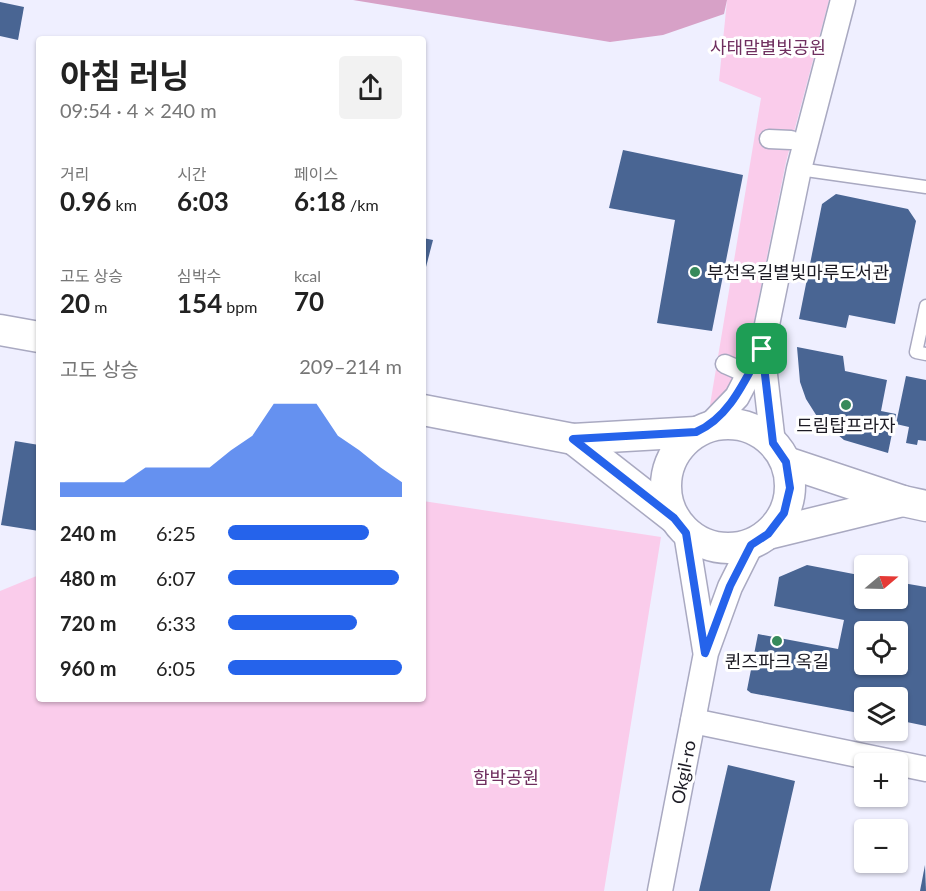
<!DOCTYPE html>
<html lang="ko">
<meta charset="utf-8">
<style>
:root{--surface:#fff;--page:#f2f2f2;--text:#222;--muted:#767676;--accent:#2563eb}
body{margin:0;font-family:Lato,"Noto Sans KR",sans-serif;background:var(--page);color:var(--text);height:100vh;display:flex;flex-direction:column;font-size:22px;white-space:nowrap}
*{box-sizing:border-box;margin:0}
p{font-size:20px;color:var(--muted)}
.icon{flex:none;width:33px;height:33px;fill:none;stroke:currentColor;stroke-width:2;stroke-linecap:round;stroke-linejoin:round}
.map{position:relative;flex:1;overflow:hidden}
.sheet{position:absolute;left:36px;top:36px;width:390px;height:666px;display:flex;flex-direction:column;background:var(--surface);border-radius:6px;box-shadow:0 2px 4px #0004}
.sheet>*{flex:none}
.needle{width:39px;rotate:71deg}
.controls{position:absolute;left:854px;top:555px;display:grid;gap:12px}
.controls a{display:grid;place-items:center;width:54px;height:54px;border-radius:6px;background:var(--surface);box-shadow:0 2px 4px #0004;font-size:30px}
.pin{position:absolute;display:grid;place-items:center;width:51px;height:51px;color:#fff;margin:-26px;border-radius:12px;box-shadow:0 3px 9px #0006}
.round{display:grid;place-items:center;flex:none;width:63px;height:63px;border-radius:6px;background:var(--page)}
.summary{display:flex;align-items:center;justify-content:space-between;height:102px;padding:0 24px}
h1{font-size:33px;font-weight:700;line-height:45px}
.stats{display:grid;grid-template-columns:repeat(3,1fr);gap:9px;height:102px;padding:6px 24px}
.stats div{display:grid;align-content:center}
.stats b{font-size:26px;font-weight:700}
.stats small{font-size:16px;font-weight:400}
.stats p{font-size:16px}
.chart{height:168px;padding:12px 24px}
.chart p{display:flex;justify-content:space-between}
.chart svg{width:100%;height:108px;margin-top:6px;fill:var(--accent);opacity:.7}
ul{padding:0 24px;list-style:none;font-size:20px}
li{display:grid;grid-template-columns:96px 72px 1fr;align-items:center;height:45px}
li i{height:15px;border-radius:8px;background:var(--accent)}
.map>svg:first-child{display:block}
</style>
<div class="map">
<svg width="926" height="891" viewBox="0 0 926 891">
<rect width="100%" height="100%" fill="#efefff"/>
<g fill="#facceb">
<polygon points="727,0 829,0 786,162 747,356 733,392 709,411 761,98 719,81"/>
<polygon points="423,501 661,537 604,891 0,891 0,591 39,575 39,699 423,699"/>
</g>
<polygon fill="#d7a1c7" points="353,0 727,0 724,14 663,35 610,42"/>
<g fill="#496593" fill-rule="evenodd">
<polygon points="0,2 24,7 18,40 0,36"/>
<polygon points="623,150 743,175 712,331 657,323 675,220 609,208"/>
<polygon points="836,194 908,209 916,221 895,324 849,315 846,328 799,319 822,204"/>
<polygon points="423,238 433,240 426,267 423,267"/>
<polygon points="797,347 843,356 845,371 887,380 881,411 896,414 888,453 844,440 818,418 806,399 800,382"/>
<polygon points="906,376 926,380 926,441 918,440 917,445 906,443 909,427 896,424"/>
<polygon points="15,441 39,445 39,531 1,525"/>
<path d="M807 565 864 576V598H897V582L926 587V726L897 720V698H864V714L751 693 747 690 758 634 838 649 844 620 774 606 779 577ZM864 632H897V664H864Z"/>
<polygon points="728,765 795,781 770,891 699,891"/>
<polygon points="925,865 926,891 920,891"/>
</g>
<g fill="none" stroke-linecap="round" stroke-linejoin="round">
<g stroke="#a9a9c1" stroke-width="15">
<g id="service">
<polyline points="799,169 926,187"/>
<polyline points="926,306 916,352 926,354"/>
</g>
</g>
<g stroke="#a9a9c1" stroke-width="21">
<g id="pedestrian">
<polyline points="769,139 791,140"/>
<polyline points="725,364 741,371"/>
</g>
</g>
<g stroke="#a9a9c1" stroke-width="27">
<g id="minor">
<polyline points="762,349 773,443"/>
<polyline points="709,426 737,397 762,349 799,169 843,0"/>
<polyline points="686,533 705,650"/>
<polyline points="693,721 926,769"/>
<polyline points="660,891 706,653 730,587 751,545"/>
</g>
</g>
<g stroke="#a9a9c1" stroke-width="33">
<g id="tertiary">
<polyline points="0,330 39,337"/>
<polyline points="423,410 573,439 696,432"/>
<circle cx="728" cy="486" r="62"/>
<polyline points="573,439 674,518"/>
<polyline points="786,462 903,501 926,506"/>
<polyline points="768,534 903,501"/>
</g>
</g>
<use href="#service" stroke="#fff" stroke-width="12"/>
<use href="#pedestrian" stroke="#fff" stroke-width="18"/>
<use href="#minor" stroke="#fff" stroke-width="24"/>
<use href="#tertiary" stroke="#fff" stroke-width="30"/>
</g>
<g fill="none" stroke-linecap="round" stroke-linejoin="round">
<g stroke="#fff" stroke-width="12">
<path id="route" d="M762 349 773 443 786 462 790 488 784 513 768 534 751 545 730 586 705 653 686 533 674 518 573 439 696 432C730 417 745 380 762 349Z"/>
</g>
<use href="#route" stroke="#2563eb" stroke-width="8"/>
</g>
<g fill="#378a5b" stroke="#fff" stroke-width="2">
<circle cx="695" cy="272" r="6"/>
<circle cx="846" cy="405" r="6"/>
<circle cx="777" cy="641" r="6"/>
</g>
<g text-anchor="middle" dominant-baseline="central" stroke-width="6" stroke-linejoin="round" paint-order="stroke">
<g font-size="18" fill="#6f2f5f" stroke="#fff">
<text x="768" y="47">사태말별빛공원</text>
<text x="506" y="777">함박공원</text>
</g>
<g font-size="18" fill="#1c1b24" stroke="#fff">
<text x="707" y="272" text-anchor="start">부천옥길별빛마루도서관</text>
<text x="846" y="425">드림탑프라자</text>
<text x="777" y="661">퀸즈파크 옥길</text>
</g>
<g font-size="18" fill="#1c1b24" stroke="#fff">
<text transform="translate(683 772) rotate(-79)">Okgil-ro</text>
</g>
</g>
</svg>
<div class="controls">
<a><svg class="needle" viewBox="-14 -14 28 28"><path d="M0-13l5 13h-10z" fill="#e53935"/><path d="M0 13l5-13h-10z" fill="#767676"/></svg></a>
<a><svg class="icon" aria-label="locate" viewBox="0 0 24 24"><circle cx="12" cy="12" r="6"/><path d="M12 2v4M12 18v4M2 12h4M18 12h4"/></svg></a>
<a><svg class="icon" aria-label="layers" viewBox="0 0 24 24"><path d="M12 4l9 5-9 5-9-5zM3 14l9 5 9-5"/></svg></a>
<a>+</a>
<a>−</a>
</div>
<div class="pin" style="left:762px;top:349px;background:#1e9e55"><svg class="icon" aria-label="arrive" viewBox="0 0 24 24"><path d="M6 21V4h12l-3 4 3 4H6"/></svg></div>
<section class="sheet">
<div class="summary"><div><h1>아침 러닝</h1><p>09:54 · 4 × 240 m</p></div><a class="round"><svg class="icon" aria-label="share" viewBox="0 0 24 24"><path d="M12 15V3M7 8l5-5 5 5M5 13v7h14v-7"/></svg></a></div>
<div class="stats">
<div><p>거리</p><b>0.96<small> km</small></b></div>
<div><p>시간</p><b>6:03</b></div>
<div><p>페이스</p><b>6:18<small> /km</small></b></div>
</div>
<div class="stats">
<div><p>고도 상승</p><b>20<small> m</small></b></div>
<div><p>심박수</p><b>154<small> bpm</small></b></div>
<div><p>kcal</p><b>70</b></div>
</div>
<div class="chart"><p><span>고도 상승</span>209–214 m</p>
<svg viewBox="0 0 160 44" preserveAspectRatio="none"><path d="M0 44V38L10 38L20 38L30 38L40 32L50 32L60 32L70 32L80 25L90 19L100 6L110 6L120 6L130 19L140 25L150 32L160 38V44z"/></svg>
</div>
<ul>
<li><b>240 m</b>6:25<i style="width:81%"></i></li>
<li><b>480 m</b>6:07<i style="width:98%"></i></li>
<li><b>720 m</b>6:33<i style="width:74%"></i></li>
<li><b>960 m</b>6:05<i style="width:100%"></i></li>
</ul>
</section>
</div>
